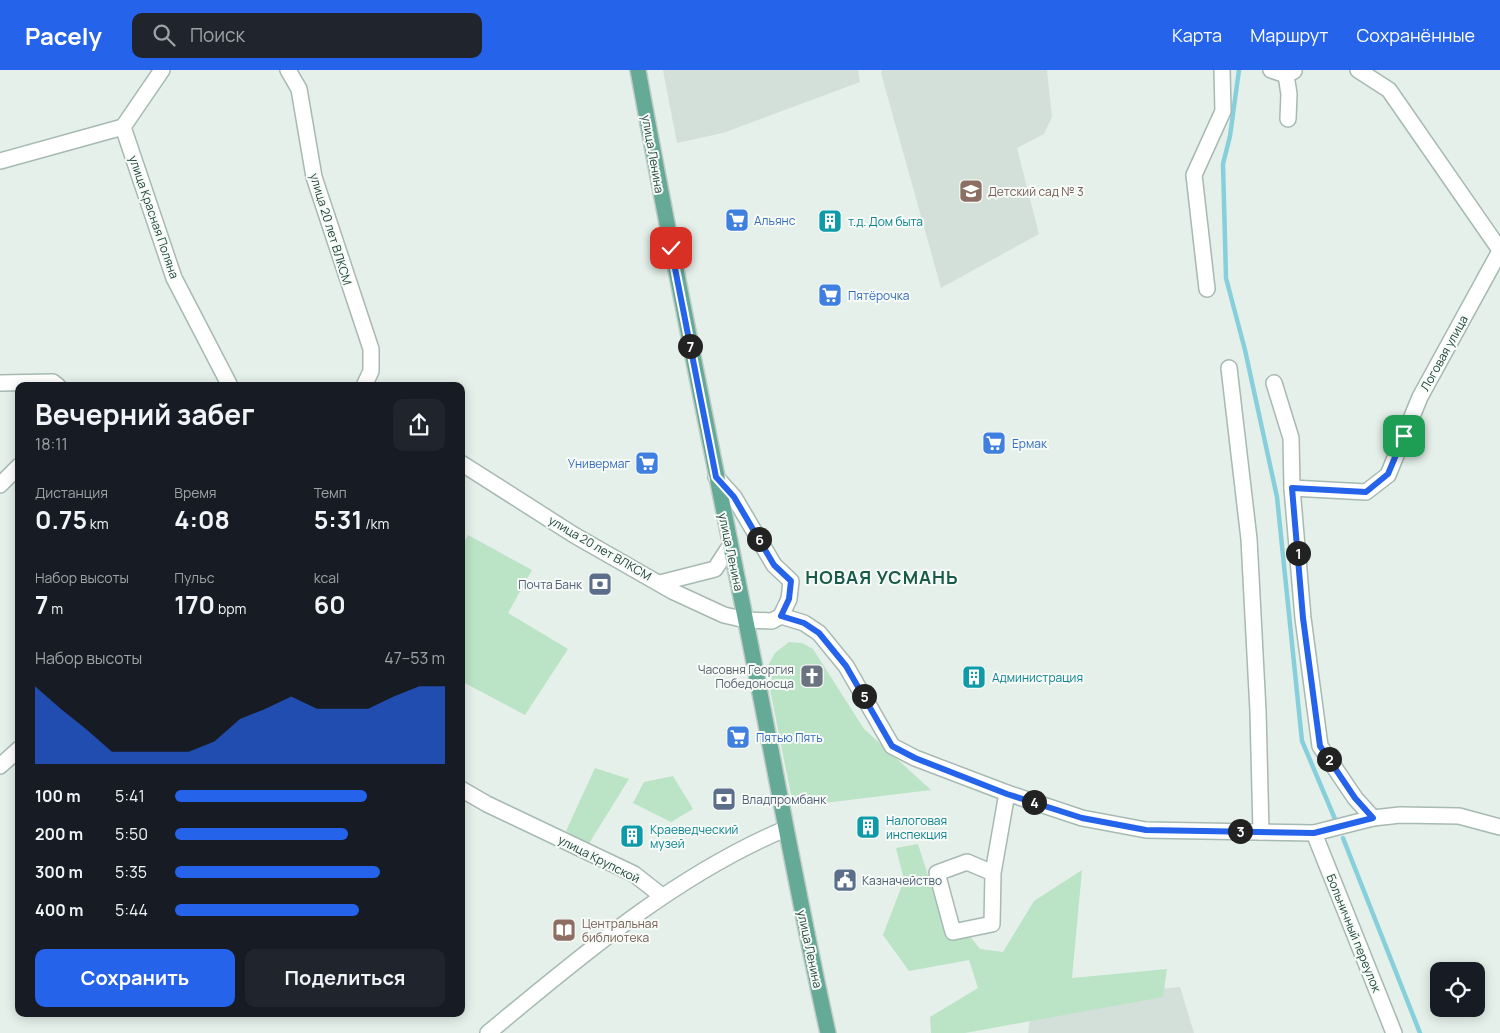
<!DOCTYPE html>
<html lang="ru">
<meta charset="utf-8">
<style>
:root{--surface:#171b24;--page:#20242c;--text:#f1f3f6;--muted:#9ea1a6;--accent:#2563eb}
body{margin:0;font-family:Manrope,sans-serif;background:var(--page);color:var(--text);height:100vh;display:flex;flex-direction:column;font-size:19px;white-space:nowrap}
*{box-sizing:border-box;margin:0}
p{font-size:16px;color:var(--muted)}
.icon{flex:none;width:28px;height:28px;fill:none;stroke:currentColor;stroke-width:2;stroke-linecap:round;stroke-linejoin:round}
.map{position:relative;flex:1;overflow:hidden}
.panel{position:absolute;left:15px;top:312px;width:450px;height:635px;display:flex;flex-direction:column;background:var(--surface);border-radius:10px;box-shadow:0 2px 12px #0003}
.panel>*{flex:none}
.tools{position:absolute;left:1430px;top:892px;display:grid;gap:10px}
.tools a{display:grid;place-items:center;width:55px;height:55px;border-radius:10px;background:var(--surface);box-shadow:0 2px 12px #0003;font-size:25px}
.pin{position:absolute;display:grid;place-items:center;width:42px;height:42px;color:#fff;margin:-21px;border-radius:10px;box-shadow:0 2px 8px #0006}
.km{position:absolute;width:25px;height:25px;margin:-12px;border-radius:50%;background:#222;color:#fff;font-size:14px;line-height:25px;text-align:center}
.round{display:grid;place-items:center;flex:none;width:52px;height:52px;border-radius:10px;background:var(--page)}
.overview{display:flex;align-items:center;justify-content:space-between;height:85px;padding:0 20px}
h1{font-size:28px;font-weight:700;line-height:38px}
.figures{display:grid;grid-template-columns:repeat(3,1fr);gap:8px;height:85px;padding:5px 20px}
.figures div{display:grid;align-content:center}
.figures b{font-size:25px;font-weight:700}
.figures small{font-size:14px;font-weight:400}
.figures p{font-size:14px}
.chart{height:140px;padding:10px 20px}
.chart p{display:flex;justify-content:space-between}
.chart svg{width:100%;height:90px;margin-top:5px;fill:var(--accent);opacity:.7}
.action{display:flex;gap:10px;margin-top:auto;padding:10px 20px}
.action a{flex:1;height:58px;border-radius:10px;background:var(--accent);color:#fff;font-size:20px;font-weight:700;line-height:58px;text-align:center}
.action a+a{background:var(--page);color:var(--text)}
ul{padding:0 20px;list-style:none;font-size:16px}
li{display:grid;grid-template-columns:80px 60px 1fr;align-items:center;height:38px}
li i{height:12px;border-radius:6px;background:var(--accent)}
header{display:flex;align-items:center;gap:30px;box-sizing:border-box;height:70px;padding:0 25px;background:var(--accent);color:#fff}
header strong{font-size:24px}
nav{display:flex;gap:28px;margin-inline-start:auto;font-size:18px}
.search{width:350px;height:45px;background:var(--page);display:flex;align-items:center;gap:12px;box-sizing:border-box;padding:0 18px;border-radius:10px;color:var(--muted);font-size:19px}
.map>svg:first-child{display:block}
</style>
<header>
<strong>Pacely</strong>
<div class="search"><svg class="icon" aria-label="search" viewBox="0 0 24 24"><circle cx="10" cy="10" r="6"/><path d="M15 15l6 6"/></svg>Поиск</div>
<nav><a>Карта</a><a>Маршрут</a><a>Сохранённые</a></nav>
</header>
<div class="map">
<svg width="1500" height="963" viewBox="0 0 1500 963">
<rect width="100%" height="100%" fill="#e5f0ea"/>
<g fill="#d2e0d9">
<polygon points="663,0 858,0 860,12 723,63 677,73"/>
<polygon points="882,0 1047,0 1052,47 1044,64 1017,78 1039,164 941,218 881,3"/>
<polygon points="1180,917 1194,963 1028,963 1033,931"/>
</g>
<g fill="#bbe3c5">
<polygon points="468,465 532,500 508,543 568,579 525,645 461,611 461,478"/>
<polygon points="789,572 802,573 813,579 864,659 931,720 799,736 792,730 766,599 775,583"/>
<polygon points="595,698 629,709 588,775 566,761"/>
<polygon points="673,706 693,739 671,752 633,733 644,712"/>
<polygon points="918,774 947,866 969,865 980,879 1003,882 1034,831 1082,800 1072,908 1167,899 1163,927 965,963 931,963 930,947 978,918 969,890 909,901 883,865 904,810 896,778"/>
</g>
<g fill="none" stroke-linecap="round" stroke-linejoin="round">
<g stroke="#87d0db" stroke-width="4.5">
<polyline points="1239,0 1230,66 1223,94 1226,208 1245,280 1277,427 1302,671 1335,749"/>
<polyline points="1343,768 1420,963"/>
</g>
<g stroke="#a6b9b2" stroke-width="18">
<g id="minor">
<polyline points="162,0 123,57 174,208 230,316"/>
<polyline points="288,0 299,19 314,107 371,279 371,301 364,316"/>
<polyline points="1271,0 1286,5 1294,1"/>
<polyline points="1358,0 1389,20 1500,180"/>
<polyline points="1286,5 1289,24 1288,49"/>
<polyline points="0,91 123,57"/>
<polyline points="1207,219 1194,105 1223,41 1222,0"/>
<polyline points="1229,298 1249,469 1258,641 1261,762"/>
<polyline points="0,313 53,312 58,316"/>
<polyline points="1274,313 1291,368 1292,418 1303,548 1320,676 1355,728 1373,748"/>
<polyline points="461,393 574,465 672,521 724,545 746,550 772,551 781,546 804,553 819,563 846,596 892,676 915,688 1007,723 1082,748 1146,760 1314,763 1373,748 1400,745 1459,746 1500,757"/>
<polyline points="716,407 734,427 774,495 791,511 789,529 781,546"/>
<polyline points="0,415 19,396"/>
<polyline points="1292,418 1366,422 1388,405 1420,327 1500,181"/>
<polyline points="660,513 715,499 730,476"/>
<polyline points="0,696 19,679"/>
<polyline points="461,719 487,734 634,804 662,826"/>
<polyline points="1314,763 1394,963"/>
<polyline points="993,803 992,854 953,862 937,803 967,792 993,803 1007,723"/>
<path d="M488 963C581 886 674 806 785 759"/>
</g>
</g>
<g stroke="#c1cbc8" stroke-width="18">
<path id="major" d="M638 0C672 186 710 371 747 557 774 692 798 828 828 963"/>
</g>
<use href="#minor" stroke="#fff" stroke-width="15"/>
<use href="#major" stroke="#64aa97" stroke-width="15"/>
</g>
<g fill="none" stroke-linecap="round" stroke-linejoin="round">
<g stroke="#fff" stroke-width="10">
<polyline id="route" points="671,178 716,407 734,427 774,495 791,511 789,529 781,546 804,553 819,563 846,596 892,676 915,688 1007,724 1082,748 1146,760 1314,763 1373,748 1355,728 1320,676 1303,548 1292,418 1366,422 1388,404 1404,366"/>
</g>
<use href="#route" stroke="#2563eb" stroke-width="6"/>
</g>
<defs>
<g id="school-square" transform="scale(1.25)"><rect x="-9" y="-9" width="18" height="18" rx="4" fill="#8d6e63" stroke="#f6fbf8"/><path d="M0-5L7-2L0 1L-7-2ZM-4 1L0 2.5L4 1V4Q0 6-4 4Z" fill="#fff"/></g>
<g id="supermarket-square" transform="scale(1.25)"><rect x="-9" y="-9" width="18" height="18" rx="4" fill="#3f7fe0" stroke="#f6fbf8"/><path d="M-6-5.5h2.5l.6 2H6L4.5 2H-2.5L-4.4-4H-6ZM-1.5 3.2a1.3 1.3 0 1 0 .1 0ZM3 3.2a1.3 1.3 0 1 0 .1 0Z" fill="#fff"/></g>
<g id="building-square" transform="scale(1.25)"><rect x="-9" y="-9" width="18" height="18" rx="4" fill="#0f9aa8" stroke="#f6fbf8"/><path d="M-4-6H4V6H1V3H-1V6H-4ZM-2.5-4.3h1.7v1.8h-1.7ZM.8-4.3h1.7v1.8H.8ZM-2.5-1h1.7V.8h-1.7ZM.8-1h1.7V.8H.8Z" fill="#fff"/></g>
<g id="bank-square" transform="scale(1.25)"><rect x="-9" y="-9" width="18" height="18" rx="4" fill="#5c6f8a" stroke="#f6fbf8"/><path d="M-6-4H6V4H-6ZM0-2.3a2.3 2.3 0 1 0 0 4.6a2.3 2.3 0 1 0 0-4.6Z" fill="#fff"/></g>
<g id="church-square" transform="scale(1.25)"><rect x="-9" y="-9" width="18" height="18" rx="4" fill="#6b7280" stroke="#f6fbf8"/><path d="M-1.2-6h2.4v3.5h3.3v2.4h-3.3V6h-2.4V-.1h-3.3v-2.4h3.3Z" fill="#fff"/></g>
<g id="civic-square" transform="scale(1.25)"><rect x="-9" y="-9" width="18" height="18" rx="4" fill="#5c6f8a" stroke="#f6fbf8"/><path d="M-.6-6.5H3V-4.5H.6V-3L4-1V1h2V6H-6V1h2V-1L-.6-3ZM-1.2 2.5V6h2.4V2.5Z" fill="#fff"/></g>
<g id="library-square" transform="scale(1.25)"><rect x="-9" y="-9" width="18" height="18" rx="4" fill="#8d6e63" stroke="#f6fbf8"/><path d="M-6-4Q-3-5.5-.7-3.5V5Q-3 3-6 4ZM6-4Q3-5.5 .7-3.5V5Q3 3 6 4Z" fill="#fff"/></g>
</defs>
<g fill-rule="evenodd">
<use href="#school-square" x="971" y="121"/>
<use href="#supermarket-square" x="737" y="150"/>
<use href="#building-square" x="830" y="151"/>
<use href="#supermarket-square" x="830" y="225"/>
<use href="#supermarket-square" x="994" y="373"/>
<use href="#supermarket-square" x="647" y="393"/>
<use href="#bank-square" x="600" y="514"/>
<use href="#church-square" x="812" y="606"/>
<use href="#building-square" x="974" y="607"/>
<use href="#supermarket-square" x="738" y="667"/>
<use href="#bank-square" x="724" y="729"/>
<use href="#building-square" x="868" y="757"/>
<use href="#building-square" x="632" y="766"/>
<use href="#civic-square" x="845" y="810"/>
<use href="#library-square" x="564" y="860"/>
</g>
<g text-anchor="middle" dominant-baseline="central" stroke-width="4" stroke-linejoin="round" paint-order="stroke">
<g font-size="12" fill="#21443a" stroke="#f6fbf8">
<text transform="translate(653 84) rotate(80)">улица Ленина</text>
<text transform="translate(154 147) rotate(71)">улица Красная Поляна</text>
<text transform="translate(331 159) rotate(73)">улица 20 лет ВЛКСМ</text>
<text transform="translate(1444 283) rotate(-61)">Логовая улица</text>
<text transform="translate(600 478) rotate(30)">улица 20 лет ВЛКСМ</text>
<text transform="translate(731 482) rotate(78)">улица Ленина</text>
<text transform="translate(599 789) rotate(27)">улица Крупской</text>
<text transform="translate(1354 863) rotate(68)">Больничный переулок</text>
<text transform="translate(810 879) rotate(78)">улица Ленина</text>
</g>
<g font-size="12" fill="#785e54" stroke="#f6fbf8" text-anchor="start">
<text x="988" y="121">Детский сад № 3</text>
<text x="582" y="853">Центральная<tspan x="582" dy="14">библиотека</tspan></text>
</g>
<g font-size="12" fill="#366cbe" stroke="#f6fbf8" text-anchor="start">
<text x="754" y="150">Альянс</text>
<text x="848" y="225">Пятёрочка</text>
<text x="1012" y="373">Ермак</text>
<text x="630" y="393" text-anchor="end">Универмаг</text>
<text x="756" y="667">Пятью Пять</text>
</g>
<g font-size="12" fill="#0d838f" stroke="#f6fbf8" text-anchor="start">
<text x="848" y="151">т.д. Дом быта</text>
<text x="992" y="607">Администрация</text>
<text x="886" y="750">Налоговая<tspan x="886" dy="14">инспекция</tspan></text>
<text x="650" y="759">Краеведческий<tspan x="650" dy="14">музей</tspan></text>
</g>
<g font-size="12" fill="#4e5e75" stroke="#f6fbf8" text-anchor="start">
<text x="582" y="514" text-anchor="end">Почта Банк</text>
<text x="742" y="729">Владпромбанк</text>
<text x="862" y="810">Казначейство</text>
</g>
<g font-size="12" fill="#5b616d" stroke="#f6fbf8" text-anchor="end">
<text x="794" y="599">Часовня Георгия<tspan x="794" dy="14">Победоносца</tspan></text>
</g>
<g font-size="18" font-weight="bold" letter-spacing="1" fill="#1a5a49" stroke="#f6fbf8">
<text x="882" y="507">НОВАЯ УСМАНЬ</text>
</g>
</g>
</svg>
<div class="tools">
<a><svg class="icon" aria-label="locate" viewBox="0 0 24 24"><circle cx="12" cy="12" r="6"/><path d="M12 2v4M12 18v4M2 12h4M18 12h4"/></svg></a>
</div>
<div class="pin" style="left:1404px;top:366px;background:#1e9e55"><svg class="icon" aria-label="arrive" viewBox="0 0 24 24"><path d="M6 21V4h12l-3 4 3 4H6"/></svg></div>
<div class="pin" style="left:671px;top:178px;background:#d93025"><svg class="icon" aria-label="check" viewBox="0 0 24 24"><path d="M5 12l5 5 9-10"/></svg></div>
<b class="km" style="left:1298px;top:483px">1</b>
<b class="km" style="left:1329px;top:689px">2</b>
<b class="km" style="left:1240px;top:761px">3</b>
<b class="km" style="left:1034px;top:732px">4</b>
<b class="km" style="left:864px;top:626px">5</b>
<b class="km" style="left:759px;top:469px">6</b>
<b class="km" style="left:690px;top:276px">7</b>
<section class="panel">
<div class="overview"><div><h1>Вечерний забег</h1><p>18:11</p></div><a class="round"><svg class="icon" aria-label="share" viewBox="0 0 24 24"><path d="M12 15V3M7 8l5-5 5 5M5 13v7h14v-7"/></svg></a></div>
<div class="figures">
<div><p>Дистанция</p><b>0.75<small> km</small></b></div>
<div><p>Время</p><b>4:08</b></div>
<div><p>Темп</p><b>5:31<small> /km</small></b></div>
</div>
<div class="figures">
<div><p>Набор высоты</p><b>7<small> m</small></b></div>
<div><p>Пульс</p><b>170<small> bpm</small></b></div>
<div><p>kcal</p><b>60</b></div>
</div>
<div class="chart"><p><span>Набор высоты</span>47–53 m</p>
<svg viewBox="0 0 160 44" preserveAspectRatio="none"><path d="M0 44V6L10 17L20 27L30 38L40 38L50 38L60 38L70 33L80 22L90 17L100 11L110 17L120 17L130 17L140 11L150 6L160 6V44z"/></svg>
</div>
<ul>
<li><b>100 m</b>5:41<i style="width:71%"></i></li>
<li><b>200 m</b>5:50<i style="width:64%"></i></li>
<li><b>300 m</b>5:35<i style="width:76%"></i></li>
<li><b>400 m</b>5:44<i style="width:68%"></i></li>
</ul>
<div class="action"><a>Сохранить</a><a>Поделиться</a></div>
</section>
</div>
